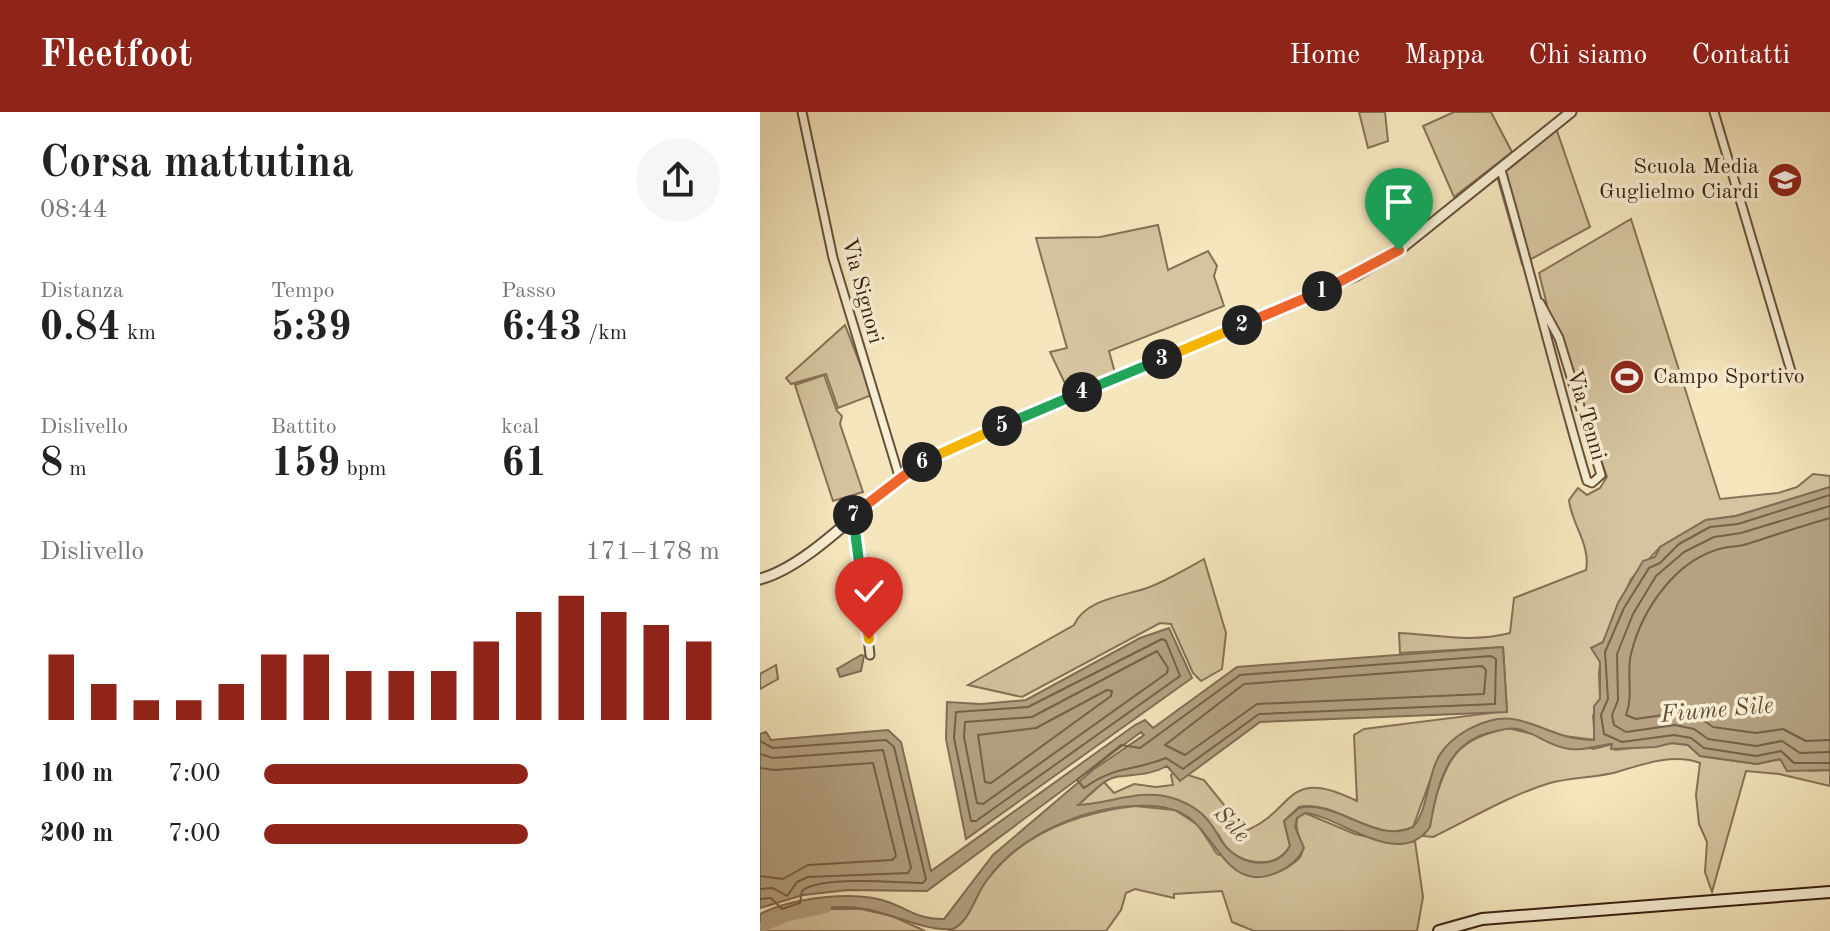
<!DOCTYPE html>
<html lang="it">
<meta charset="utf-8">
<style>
:root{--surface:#fff;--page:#f6f6f6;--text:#222;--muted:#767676;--accent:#8f2418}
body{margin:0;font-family:"Old Standard TT",serif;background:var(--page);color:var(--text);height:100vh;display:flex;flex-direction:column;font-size:30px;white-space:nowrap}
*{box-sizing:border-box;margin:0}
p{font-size:26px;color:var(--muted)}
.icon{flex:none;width:44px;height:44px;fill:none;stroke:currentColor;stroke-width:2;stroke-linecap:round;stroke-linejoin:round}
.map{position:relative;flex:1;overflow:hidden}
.panel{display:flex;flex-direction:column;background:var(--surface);width:760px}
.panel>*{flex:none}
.pin{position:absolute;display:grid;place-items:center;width:68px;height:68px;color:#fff;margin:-82px -34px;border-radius:50% 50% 50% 0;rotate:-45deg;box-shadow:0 0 8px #0007}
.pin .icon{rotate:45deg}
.km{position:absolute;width:40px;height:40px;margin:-20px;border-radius:50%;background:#222;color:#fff;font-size:22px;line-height:40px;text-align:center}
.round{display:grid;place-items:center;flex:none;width:84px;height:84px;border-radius:42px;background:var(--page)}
.overview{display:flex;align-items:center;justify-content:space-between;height:136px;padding:0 40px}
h1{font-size:44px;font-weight:600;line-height:60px}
.stats{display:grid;grid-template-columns:repeat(3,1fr);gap:12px;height:136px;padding:8px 40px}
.stats div{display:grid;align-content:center}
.stats b{font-size:40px;font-weight:600}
.stats small{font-size:22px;font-weight:400}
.stats p{font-size:22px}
.chart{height:224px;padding:16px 40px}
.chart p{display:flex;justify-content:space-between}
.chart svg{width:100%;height:144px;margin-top:8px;stroke:var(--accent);stroke-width:6}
ul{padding:0 40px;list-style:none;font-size:26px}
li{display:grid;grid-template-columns:128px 96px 1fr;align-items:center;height:60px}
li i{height:20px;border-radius:10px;background:var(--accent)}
header{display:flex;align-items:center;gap:48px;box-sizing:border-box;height:112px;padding:0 40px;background:var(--accent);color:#fff}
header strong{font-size:38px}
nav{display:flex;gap:44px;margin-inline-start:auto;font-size:28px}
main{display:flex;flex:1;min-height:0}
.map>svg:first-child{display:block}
</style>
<header>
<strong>Fleetfoot</strong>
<nav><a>Home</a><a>Mappa</a><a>Chi siamo</a><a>Contatti</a></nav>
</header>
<main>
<section class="panel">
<div class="overview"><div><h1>Corsa mattutina</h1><p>08:44</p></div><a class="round"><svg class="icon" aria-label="share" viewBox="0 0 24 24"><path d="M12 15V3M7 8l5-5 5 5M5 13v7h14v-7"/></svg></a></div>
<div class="stats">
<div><p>Distanza</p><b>0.84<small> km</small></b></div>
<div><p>Tempo</p><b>5:39</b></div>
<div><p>Passo</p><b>6:43<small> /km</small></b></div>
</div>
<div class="stats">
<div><p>Dislivello</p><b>8<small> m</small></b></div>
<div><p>Battito</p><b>159<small> bpm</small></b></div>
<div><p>kcal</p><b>61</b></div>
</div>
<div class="chart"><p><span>Dislivello</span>171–178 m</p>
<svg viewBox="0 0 160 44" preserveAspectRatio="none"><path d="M5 44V24M15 44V33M25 44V38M35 44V38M45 44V33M55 44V24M65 44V24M75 44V29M85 44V29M95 44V29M105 44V20M115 44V11M125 44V6M135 44V11M145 44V15M155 44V20"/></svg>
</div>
<ul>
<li><b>100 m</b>7:00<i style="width:58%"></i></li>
<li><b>200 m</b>7:00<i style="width:58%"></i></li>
</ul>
</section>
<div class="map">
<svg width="1070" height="819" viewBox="0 0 1070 819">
<rect width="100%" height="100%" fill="#f5e6bd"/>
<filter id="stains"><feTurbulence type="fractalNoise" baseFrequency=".0025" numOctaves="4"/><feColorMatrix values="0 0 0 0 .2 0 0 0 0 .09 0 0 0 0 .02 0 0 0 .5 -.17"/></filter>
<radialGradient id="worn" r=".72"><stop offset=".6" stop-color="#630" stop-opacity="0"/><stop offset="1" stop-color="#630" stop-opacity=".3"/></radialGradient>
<g fill="#d5c49f" stroke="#867156" stroke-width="2">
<polygon points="599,0 625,0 628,29 608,36"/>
<polygon points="694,0 731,0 752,40 694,85 663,14"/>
<polygon points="796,16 830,115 762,152 737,64"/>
<path d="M871 107 960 387 1018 381 1037 375 1053 362 1070 364V375L976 404 946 408 900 435 871 467 843 530 839 561 840 587 833 604 835 628 719 613 703 621 679 644 653 715C615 733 577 687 539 695L524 709 530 734C517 757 484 754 466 735 462 731 461 724 456 720 447 709 434 700 423 691L317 694 344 670 354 681 374 672 396 675 413 673 411 663 415 659 444 668 485 719C536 699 524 653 597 689L594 623 604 617 747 599 743 535 640 541 639 521C678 523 711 531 750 521L754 486 826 458C831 433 811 411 809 388L818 376 827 383 840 376 847 365 791 209 779 161Z"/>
<polygon points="398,113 408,158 448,139 457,154 454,164 464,194 349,239 355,261 309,280 290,240 307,236 276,126 340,125"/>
<polygon points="85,213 112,283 78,296 66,262 31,272 26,266"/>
<polygon points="64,263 77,299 82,304 80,312 103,380 73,389 35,273"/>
<path d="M444 447 466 521 462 557 441 569 433 561 411 512 400 511 262 585 208 573 314 513C325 487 364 484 387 476 406 469 426 457 444 447Z"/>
<polygon points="16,553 18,567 0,577 0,562"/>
<path d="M748 616 834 637 853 632 855 638 912 631 928 633 940 644 997 652 1021 647 1050 659 1070 658V674L1019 662 986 659 952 780 945 760 947 730 939 712 936 683 940 651C914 641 883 652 857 660 835 666 812 665 790 671 750 683 712 706 673 725L663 724C672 713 668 707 672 695 689 647 693 628 748 616Z"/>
<path d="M374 694 415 698 438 713 457 742 513 762C564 740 532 734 537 706L545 701 595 722 641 732 655 729 663 785 657 819H494L472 810 462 779 414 782V786L375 777 366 781 361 798 346 819H188C209 810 214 783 228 766 264 720 319 701 374 694Z"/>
<path d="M101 797 132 804 165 819H0C22 792 68 798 101 797Z"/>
</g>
<g fill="#b4a282" stroke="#826d54" stroke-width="2">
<path d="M1070 375V658L1027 659 1020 647 997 652 940 644 928 633 912 631 896 635 851 637 852 632C837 633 825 639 810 637 790 635 776 621 758 617 749 615 741 618 733 620 686 629 677 675 670 715 640 759 580 704 545 701L537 706 535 715 544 736C539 747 530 755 518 760 470 783 457 725 428 705 418 698 406 695 394 694 333 691 264 718 227 768 215 783 211 808 193 817 168 819 141 806 118 800 80 789 33 797 0 817V802C32 786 96 777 131 791 151 799 161 808 184 807L233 743 334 657 384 623 381 620 167 779 88 778 43 783 0 796V622L6 620 11 628 128 618 141 630 171 759 375 613 385 608 393 616 477 555 743 535 747 600 500 610 420 669 407 654C389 664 374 662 356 665 342 668 329 684 318 693 347 692 380 677 409 685 422 688 437 696 446 706 455 715 459 728 467 736 485 754 517 758 530 734L524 709 539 696C577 687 615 733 653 715 668 698 667 666 678 646 691 622 730 601 758 608 787 615 802 628 834 628V594L840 587V550L831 536 843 530 858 491 883 449 895 445 900 435 946 408 976 404Z"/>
<polygon points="409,516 432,566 206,727 186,627 187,590 221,592 266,588 380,526"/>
<polygon points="101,543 104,544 101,559 80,565 77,557"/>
</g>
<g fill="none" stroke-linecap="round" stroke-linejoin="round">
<g stroke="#756048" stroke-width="2">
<polyline points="1070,383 978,412 950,415 919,432 900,451 889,456 864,496 845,540 848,587 841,603 844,622 862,630 914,623 931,626 944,636 996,644 1021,639 1034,651 1070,651"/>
<polyline points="1070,394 981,421 954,425 924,440 896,464 873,502 857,542 858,588 852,603 854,613 866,620 915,613 934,617 948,627 996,634 1022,629 1040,641 1070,640"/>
<path d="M1070 406C1042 414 1015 423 987 432 979 435 971 434 963 436 916 447 882 497 871 542 866 562 874 583 866 603L876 607 917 601 939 605 953 615 996 621 1023 617 1046 629 1070 628"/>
<polygon points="402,527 406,529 420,564 216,709 211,709 194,626 196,600 268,595"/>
<polygon points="397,539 408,556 407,561 223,692 217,691 204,625 205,610 272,605"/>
<path d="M731 544 736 547 735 592 499 602 423 657 406 646C371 660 356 653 324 676L317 668 361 633 380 636 480 563Z"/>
<polygon points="722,554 726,558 724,582 497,592 425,643 405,633 484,572"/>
<polygon points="347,578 352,579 351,584 231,671 225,670 218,623 276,616"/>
<path d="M0 629 13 636 126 628 134 635 166 767 163 771C137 771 61 763 42 779L40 791 22 797 11 786 0 787"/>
<polyline points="0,642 13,646 123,638 151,756 148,761 48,765 37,770 27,784 13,776 0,777"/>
<polyline points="0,656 14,658 113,651 136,744 132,748 48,753 23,767 0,764"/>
</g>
<polyline stroke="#b4a282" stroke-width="10" points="0,816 28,804 66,796"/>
<g stroke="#66503a" stroke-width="11">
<g id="minor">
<polyline points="42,0 73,146 139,364"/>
<polyline points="954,0 1031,259"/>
<path d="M741 58C771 161 796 265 827 369L832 371 841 363 799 226 780 191"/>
<polyline points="94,404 110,543"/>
</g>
</g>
<g stroke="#66503a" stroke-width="13">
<path id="tertiary" d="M0 467C53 453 114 380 163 349L597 163 639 138 811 0"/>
</g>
<g stroke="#361e0e" stroke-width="14">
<polyline id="secondary" points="679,819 722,807 1070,780"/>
</g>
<use href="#minor" stroke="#f8efd4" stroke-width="7"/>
<use href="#tertiary" stroke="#f8efd4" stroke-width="9"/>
<use href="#secondary" stroke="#f8efd4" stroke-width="10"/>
</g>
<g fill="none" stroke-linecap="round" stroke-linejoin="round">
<g stroke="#fff" stroke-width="16">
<polyline id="split-1" points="562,179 639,138"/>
</g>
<g stroke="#fff" stroke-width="16">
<polyline id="split-2" points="482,213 562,179"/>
</g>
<g stroke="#fff" stroke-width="16">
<polyline id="split-3" points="402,247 482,213"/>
</g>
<g stroke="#fff" stroke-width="16">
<polyline id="split-4" points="322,280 402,247"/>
</g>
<g stroke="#fff" stroke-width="16">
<polyline id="split-5" points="242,314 322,280"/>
</g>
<g stroke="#fff" stroke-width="16">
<polyline id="split-6" points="162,350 242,314"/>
</g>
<g stroke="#fff" stroke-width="16">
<polyline id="split-7" points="93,403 162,350"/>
</g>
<g stroke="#fff" stroke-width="16">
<polyline id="split-8" points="93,403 104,489"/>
</g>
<g stroke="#fff" stroke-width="16">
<polyline id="split-9" points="104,489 109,527"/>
</g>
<use href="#split-1" stroke="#f0652b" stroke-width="10"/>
<use href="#split-2" stroke="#f0652b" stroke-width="10"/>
<use href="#split-3" stroke="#f5b400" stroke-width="10"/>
<use href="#split-4" stroke="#22a559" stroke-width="10"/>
<use href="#split-5" stroke="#22a559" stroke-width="10"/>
<use href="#split-6" stroke="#f5b400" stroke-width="10"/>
<use href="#split-7" stroke="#f0652b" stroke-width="10"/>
<use href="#split-8" stroke="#22a559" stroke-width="10"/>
<use href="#split-9" stroke="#f5b400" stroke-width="10"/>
</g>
<defs>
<g id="school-disc" transform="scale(1.8)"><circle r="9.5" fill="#8f2418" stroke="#f8efd4"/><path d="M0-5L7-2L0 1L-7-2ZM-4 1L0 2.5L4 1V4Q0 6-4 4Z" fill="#fff"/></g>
<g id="stadium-disc" transform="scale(1.8)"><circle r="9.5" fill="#8f2418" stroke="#f8efd4"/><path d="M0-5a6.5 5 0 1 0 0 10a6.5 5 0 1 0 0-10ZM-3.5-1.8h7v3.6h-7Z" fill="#fff"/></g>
</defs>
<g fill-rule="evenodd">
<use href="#school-disc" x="1025" y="68"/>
<use href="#stadium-disc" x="867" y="265"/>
</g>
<g text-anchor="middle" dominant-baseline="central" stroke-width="7" stroke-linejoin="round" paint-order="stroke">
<g font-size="22" fill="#361e0e" stroke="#f8efd4" text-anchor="end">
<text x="999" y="55">Scuola Media<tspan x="999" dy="25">Guglielmo Ciardi</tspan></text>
<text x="893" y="265" text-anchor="start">Campo Sportivo</text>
</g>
<g font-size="22" fill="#361e0e" stroke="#f8efd4">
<text transform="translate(102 179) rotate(75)">Via Signori</text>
<text transform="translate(826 303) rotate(74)">Via Tenni</text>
</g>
<g font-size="24" font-style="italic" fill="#624c37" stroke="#f8efd4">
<text transform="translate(957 599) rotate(-5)">Fiume Sile</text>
<text transform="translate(471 713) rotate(47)">Sile</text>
</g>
</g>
<rect width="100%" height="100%" filter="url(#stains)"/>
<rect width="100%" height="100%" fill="url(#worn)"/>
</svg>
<div class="pin" style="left:639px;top:138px;background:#1e9e55"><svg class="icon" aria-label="arrive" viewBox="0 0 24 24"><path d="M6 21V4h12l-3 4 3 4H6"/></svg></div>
<div class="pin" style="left:109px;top:527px;background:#d93025"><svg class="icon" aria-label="check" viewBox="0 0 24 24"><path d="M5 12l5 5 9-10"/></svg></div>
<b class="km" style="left:562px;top:179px">1</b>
<b class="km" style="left:482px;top:213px">2</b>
<b class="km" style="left:402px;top:247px">3</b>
<b class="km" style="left:322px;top:280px">4</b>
<b class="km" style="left:242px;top:314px">5</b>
<b class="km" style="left:162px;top:350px">6</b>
<b class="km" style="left:93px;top:403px">7</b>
</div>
</main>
